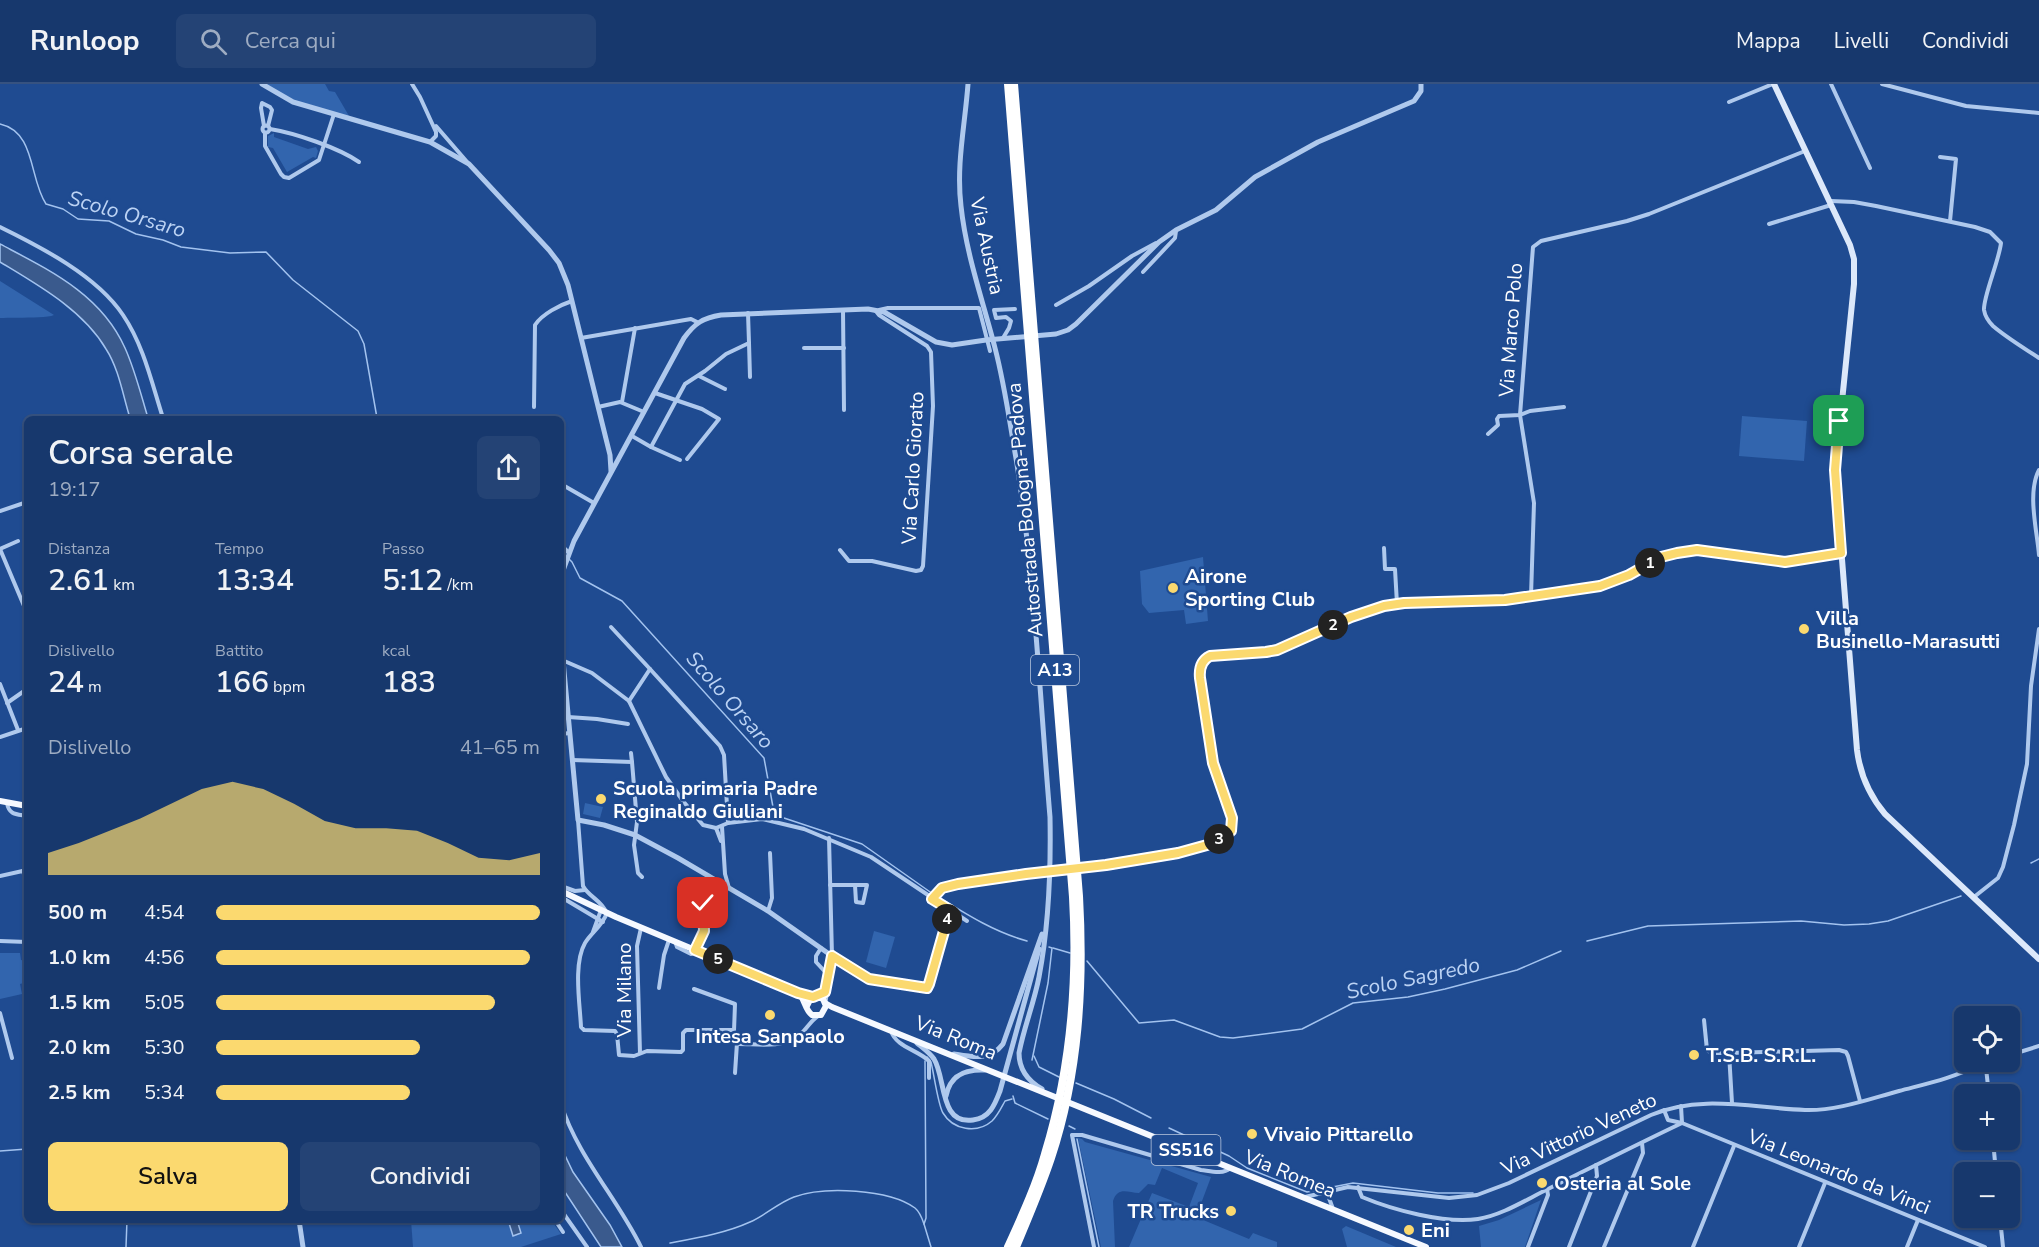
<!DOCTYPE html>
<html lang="it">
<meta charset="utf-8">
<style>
:root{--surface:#17386d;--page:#244375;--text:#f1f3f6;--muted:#9eacc2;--line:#365280;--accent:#fbd96f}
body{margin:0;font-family:"Nunito Sans",sans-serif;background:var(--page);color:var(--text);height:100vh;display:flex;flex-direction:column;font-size:22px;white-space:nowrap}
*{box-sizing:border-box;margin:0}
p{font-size:20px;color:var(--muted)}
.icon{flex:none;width:33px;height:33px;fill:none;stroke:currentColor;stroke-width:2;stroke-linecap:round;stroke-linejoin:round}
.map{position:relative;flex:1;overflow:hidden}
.panel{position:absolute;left:24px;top:332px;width:540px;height:807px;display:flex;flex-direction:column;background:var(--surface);border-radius:9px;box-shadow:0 2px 4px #0004,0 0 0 2px var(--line)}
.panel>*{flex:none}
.controls{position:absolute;left:1954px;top:922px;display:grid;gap:12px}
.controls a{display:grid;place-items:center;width:66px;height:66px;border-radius:9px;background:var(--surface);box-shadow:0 2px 4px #0004,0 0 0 2px var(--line);font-size:30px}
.pin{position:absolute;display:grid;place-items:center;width:51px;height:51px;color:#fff;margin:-26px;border-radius:12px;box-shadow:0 3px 9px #0006}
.km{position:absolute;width:30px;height:30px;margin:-15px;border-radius:50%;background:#222;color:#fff;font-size:16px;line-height:30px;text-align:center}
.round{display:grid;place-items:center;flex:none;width:63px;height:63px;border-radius:9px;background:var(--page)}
.summary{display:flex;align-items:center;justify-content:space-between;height:102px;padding:0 24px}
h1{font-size:33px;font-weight:600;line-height:45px}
.metrics{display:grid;grid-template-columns:repeat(3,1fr);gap:9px;height:102px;padding:6px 24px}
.metrics div{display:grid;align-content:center}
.metrics b{font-size:30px;font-weight:600}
.metrics small{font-size:16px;font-weight:400}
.metrics p{font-size:16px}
.chart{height:168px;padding:12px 24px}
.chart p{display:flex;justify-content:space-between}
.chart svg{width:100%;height:108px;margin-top:6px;fill:var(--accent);opacity:.7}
.primary-button{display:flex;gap:12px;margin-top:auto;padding:12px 24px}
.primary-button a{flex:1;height:69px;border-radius:9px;background:var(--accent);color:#111;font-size:24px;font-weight:600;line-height:69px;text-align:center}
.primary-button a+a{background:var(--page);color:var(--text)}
ul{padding:0 24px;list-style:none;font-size:20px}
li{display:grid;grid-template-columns:96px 72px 1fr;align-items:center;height:45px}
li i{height:15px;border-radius:8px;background:var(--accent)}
header{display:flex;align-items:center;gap:36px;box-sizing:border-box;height:84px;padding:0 30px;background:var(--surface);border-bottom:2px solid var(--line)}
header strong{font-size:28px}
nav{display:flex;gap:33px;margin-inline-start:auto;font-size:21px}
.search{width:420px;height:54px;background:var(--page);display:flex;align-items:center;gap:15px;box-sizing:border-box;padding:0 21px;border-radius:9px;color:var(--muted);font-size:22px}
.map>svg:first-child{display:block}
</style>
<header>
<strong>Runloop</strong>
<div class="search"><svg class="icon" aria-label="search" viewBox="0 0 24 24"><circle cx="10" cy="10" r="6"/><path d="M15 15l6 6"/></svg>Cerca qui</div>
<nav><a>Mappa</a><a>Livelli</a><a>Condividi</a></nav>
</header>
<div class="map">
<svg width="2039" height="1163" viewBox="0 0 2039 1163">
<rect width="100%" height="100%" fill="#1f4b91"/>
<g fill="#3265ae">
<polygon points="261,0 325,0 329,7 335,8 352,37 292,19"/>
<polygon points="274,49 274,53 308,65 316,63 318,67 316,74 313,73 287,88 273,64 268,63 268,52"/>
<path d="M0 197 54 231C45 235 12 233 0 234Z"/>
<polygon points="1742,332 1807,337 1804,377 1739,372"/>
<polygon points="1203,473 1208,537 1186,540 1184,526 1149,529 1142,520 1140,487"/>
<polygon points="585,719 603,723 600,734 583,730"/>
<polygon points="874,847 895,853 886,884 866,878"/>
<polygon points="0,869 20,869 21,876 27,877 27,898 20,900 22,910 0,915"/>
<path d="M1078 1054 1082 1055 1085 1058 1211 1093 1196 1133 1249 1155 1253 1149 1277 1158V1163H1129L1152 1109 1189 1123 1198 1099 1162 1084 1155 1101 1148 1100 1139 1109C1128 1109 1118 1102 1113 1117L1115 1163H1101Z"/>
<polygon points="1541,1116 1525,1163 1481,1163 1479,1142 1499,1136"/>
<polygon points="411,1136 551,1136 561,1150 521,1163 413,1163"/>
<polygon points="1346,1142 1396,1163 1347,1163 1342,1145"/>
</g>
<g fill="#3a5a8d" stroke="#a3c3ef" stroke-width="1.5">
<path d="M0 160C49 186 101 210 125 264 135 286 141 311 148 334H130C123 312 119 285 106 265 83 226 38 201 0 178Z"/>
<polygon points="561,1063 573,1088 610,1141 622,1163 601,1163 561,1102"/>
<polygon points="508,1136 517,1136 521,1149 513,1152"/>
</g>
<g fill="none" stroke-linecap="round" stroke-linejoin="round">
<g stroke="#a3c3ef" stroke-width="1.5">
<path d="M0 40C36 48 29 95 46 120L63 125 78 135 109 137 136 150 163 156 181 163 230 169 266 168 293 196 358 247 364 260 377 334"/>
<polyline points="569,475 572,478 580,494 622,517 764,674 773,723 781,733 862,760 933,810"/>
<polyline points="2031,779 2039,775"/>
<path d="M937 812C966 830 994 848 1027 857"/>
<polyline points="1587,857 1648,842 1801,837 1844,841 1869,840 1888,837 1961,812"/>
<polyline points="1053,864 1070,869"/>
<polyline points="1087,877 1139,939 1174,936 1220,953 1233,954 1302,945 1353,919 1408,913 1445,905 1517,886 1561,867"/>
<polyline points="1034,972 1039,983 1059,993"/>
<path d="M927 973 931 978C934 990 938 1021 943 1029 953 1046 977 1050 992 1037 998 1031 1001 1024 1005 1017L1012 1015"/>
<polyline points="1032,976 1048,899 1052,864 1049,863"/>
<polyline points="925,977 926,1134 924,1140 931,1163"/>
<polyline points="1076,999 1114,1015 1151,1034"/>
<polyline points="1013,1012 1015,1019 1048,1035"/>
<polyline points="1069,1042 1075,1045"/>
<polyline points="1169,1044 1229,1072 1247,1084 1307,1108 1353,1099 1438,1109 1473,1109"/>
<polyline points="1077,1055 1099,1163"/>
<polyline points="0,1067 27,1065"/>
<path d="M670 1159C697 1154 726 1149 750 1138 766 1131 778 1119 794 1113 824 1102 889 1105 915 1124 920 1128 922 1134 924 1140"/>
<polyline points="126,1163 127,1136"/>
</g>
<g stroke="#afc9ed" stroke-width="4">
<polyline points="412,0 420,13 436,48 436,52 430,58"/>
<polyline points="1831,0 1870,84"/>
<polyline points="1882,0 1966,22 2039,29"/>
<polyline points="1729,18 1773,0"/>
<circle cx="266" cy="45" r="3.5"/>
<polyline points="264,42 261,24 262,19 270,23 272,26 268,42"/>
<polyline points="436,42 468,79"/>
<path d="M270 45C295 49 339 64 359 78"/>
<polyline points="265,49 265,62 281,90 284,93 289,94 319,76 334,30"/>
<polyline points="1940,73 1956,75 1950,137"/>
<path d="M1831 117 1854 118 1876 122 1975 143 1990 148 2001 159C1999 177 1983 213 1984 226 1985 232 1989 238 1993 242 2007 254 2024 264 2039 274"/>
<polyline points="1769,140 1831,121"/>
<path d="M0 143C41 163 97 192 123 231 144 262 152 300 163 334"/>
<polyline points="1143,188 1175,154 1176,147"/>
<polyline points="1056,221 1089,202 1132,172 1156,159"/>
<polyline points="843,226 844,326"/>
<polyline points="879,226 888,224 979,224 990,267"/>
<polyline points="581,254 685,236 691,235 697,238"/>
<polyline points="1003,254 1009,244 1011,237 1006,233 996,234 994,226 1015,225"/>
<polyline points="749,259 750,293"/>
<polyline points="804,264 844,264"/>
<polyline points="699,292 725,305"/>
<polyline points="655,309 702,325 719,335 687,375"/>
<polyline points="622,318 635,244"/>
<path d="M534 323 535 241C542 230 560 221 572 217"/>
<polyline points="598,323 620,318 644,328"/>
<polyline points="1488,350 1498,341 1497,335 1499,332 1520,331 1530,327 1564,323"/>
<polyline points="632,352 651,363 685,300 705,287 726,270 749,259 748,229"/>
<polyline points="651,363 680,376"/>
<path d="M2039 386C2027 409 2037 446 2039 471"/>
<polyline points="561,400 594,419"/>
<polyline points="0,427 27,418"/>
<polyline points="561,461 569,469"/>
<polyline points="1384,464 1385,485 1395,485 1397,520"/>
<polyline points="0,465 27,529"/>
<polyline points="0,465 18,457"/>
<polyline points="840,466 849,477 872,477 916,487 921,486 923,482 933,322 931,268 927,262 879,231 875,226"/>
<polyline points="1531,512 1534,419 1520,331 1533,163 1541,157 1627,137 1649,130 1805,67"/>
<polyline points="611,543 650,585"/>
<polyline points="562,576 592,589 629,617 666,693 683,717 703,741 716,744 728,739 762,735 804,745 871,773 967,837"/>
<polyline points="0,600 18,646"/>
<polyline points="629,617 650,585 720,662 724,671 728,739"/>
<polyline points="7,619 27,605"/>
<polyline points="568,633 597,635 628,640"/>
<polyline points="561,650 570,649"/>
<polyline points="0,653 27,644"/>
<polyline points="631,669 632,678"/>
<polyline points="572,676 632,678 637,738 634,761 638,789 642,793"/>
<path d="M7 719C9 731 16 730 27 732"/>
<path d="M578 736 583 802C589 813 601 816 606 828"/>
<polyline points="722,743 725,790 729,804"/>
<polyline points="716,744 721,757"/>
<polyline points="829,754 832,872 869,895 927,904 950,826"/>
<polyline points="23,787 27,801"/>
<polyline points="0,792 27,786"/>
<polyline points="830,801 867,801 863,819 856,818 855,801"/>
<polyline points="561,802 575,807 585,806"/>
<polyline points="561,813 603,838"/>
<polyline points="1974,813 1998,794 2003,783 2014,741 2027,680 2031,602 2039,545"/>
<path d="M932 815 938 806 947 802C974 796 1002 792 1029 789 1065 785 1218 775 1232 743V734L1213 679 1199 590 1202 580 1210 572 1255 569 1277 566 1362 529 1394 520 1505 516 1600 502 1629 491 1661 473 1687 467 1722 468 1785 478 1841 469"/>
<polyline points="768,827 772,814 770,769"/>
<path d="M607 829C602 842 592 848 585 859 573 880 580 920 581 943L584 946 615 947 617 950 619 971 634 972 647 967 681 968 683 966V949L686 946H732L736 949V958L739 960C757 960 782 964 797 953 806 947 809 938 818 932"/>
<polyline points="593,848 601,826"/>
<polyline points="0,857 27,858"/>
<polyline points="675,857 677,863 691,870 693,869 704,847 703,819"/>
<polyline points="821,864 816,872 816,878 829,892"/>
<polyline points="659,904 664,871 669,856"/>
<polyline points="694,905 735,920 734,947"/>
<polyline points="0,929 12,974"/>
<polyline points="1704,936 1707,966 1711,969 1729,969"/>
<path d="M891 947C896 963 918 966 929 977V994"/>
<polyline points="640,969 637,862 641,844"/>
<polyline points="2010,971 2039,962"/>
<polyline points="1976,978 1983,984 1988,983 1992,978"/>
<polyline points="1986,984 1989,1011"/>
<polyline points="735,989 737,959"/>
<polyline points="1732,1019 1729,969 1839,966 1846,968 1848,972 1860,1017"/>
<path d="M561 1020C578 1073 617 1114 641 1163"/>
<polyline points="1681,1022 1682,1039"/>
<polyline points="1664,1026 1668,1036 1682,1039 1985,1163"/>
<polyline points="1993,1056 1996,1089"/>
<path d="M1358 1103 1362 1113C1393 1126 1445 1140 1478 1135 1503 1131 1527 1115 1550 1104 1594 1082 1638 1060 1682 1039"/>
<polyline points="1332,1107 1329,1114 1333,1125"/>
<path d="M1305 1113 1348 1103 1449 1114 1477 1111 1509 1099 1651 1031C1701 1010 1752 1024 1805 1026 1837 1027 1869 1015 1899 1007 1925 1000 1954 994 1978 981"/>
<polyline points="561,1126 587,1163"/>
<polyline points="2000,1134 2003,1163"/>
<polyline points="555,1136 563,1148"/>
<path d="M1094 1163 1072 1051H1082L1201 1086C1210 1087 1223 1091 1230 1084"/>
<polyline points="1528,1163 1548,1111 1547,1105"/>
<polyline points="1569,1163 1597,1092 1596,1081"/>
<polyline points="1604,1163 1643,1069 1642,1059"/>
<polyline points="1693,1163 1734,1062"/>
<polyline points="1799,1163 1825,1099"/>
<polyline points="1907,1163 1918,1136"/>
</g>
<g stroke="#afc9ed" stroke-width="5">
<polyline points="262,0 293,18 430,58 469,80 549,166 559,179 568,201 610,371 611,387"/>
<path d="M968 0C965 41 956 81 961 122 966 170 983 217 995 264 1005 302 1010 341 1017 380 1035 497 1040 616 1050 733 1051 787 1049 841 1039 893 1034 919 1024 943 1019 969 1019 986 1028 997 1042 1005"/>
<path d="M561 492 574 457 684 254C695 239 703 234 721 231L868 225 884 228 936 258 952 261 986 256 1056 250 1068 246 1076 240 1159 158 1176 146 1216 126 1255 93 1318 58 1414 17 1421 7V0"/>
<polyline points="561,555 578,736 604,741 635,751 678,774 768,827 832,872 825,918"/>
<path d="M917 959C923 964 930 969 934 975 946 994 939 1041 973 1036 990 1034 995 1020 1000 1007L1039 865"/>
<path d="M954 970C973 973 990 977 1003 960L1042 850"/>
<path d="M946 1012C950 991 965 985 985 986"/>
<polyline points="299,1136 303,1163"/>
</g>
<path stroke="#dce8fa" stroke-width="6" d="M1774 0 1850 161 1854 175V200L1835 386 1857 666C1860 690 1869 711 1885 730L2039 875"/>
<g stroke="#f6f9ff" stroke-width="6">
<polyline points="0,717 27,722"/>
<polyline points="561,807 616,833 798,909 813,913"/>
<path d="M799 909C805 916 805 926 812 931H821L826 922 823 915 817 913 811 914 807 922"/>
<polyline points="825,919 832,923 1426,1163"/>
</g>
<g stroke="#fff" stroke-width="8">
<path d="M1008 0 1073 813C1078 900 1071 985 1045 1070 1036 1102 1022 1132 1008 1163"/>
<path d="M1014 0 1079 812C1084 901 1079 989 1051 1074 1041 1104 1028 1134 1016 1163"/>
</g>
</g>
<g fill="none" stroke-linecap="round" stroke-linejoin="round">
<g stroke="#fff" stroke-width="12">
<path id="route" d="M703 819 704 847 695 866 798 909 813 913 825 908 832 872 869 895 927 904 929 900 950 826 932 815 942 804 958 800 1026 790 1106 781 1178 769 1207 761 1231 747 1232 734 1213 679 1200 594C1199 584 1202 576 1210 572L1266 568 1277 566 1351 533 1384 522 1404 519 1505 516 1600 502 1629 491 1661 473 1677 469 1697 466 1785 478 1841 469 1835 386 1839 337"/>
</g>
<use href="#route" stroke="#fbd96f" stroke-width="8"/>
</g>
<g fill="#fbd96f" stroke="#1f4b91" stroke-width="2">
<circle cx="1173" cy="504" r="6"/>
<circle cx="1804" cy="545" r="6"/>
<circle cx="601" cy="715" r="6"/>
<circle cx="770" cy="931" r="6"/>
<circle cx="1694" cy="971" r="6"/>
<circle cx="1252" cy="1050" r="6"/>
<circle cx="1542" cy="1099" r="6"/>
<circle cx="1231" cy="1127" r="6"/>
<circle cx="1409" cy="1146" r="6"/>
</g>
<g text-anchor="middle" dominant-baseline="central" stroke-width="5" stroke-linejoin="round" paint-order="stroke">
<g fill="#1f4b91" stroke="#bcc9de" stroke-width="1.5">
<rect x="1031" y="571" width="48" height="30" rx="4.5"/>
<rect x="1151.5" y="1051" width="69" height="30" rx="4.5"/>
</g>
<g font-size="18" font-weight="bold" fill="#fff">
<text x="1055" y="586">A13</text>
<text x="1186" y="1066">SS516</text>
</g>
<g font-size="20" fill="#fff" stroke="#1f4b91">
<text transform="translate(987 162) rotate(78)">Via Austria</text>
<text transform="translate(1511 246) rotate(-86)">Via Marco Polo</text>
<text transform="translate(913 384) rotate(-87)">Via Carlo Giorato</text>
<text transform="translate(1025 426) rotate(-95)">Autostrada Bologna-Padova</text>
<text transform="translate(624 906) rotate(-90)">Via Milano</text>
<text transform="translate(956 954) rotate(22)">Via Roma</text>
<text transform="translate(1579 1050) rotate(-25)">Via Vittorio Veneto</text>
<text transform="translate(1839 1088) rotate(22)">Via Leonardo da Vinci</text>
<text transform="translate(1290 1090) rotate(22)">Via Romea</text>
</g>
<g font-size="20" font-weight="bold" fill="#fff" stroke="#1f4b91" text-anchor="start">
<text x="1185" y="492">Airone<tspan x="1185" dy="23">Sporting Club</tspan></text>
<text x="1816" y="534">Villa<tspan x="1816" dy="23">Businello-Marasutti</tspan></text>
<text x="613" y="704">Scuola primaria Padre<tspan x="613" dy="23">Reginaldo Giuliani</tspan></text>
<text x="770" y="952" text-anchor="middle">Intesa Sanpaolo</text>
<text x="1706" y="971">T.S.B. S.R.L.</text>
<text x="1264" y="1050">Vivaio Pittarello</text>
<text x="1554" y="1099">Osteria al Sole</text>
<text x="1219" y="1127" text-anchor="end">TR Trucks</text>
<text x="1421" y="1146">Eni</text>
</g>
<g font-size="21" font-style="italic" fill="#bcd3f4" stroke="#1f4b91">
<text transform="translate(127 130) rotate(16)">Scolo Orsaro</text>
<text transform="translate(730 616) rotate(49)">Scolo Orsaro</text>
<text transform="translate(1413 894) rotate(-12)">Scolo Sagredo</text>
</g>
</g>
</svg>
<div class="controls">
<a><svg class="icon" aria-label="locate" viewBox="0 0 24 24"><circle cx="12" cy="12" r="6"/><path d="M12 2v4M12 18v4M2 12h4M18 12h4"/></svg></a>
<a>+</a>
<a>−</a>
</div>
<div class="pin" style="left:1839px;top:337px;background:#1e9e55"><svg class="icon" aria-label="arrive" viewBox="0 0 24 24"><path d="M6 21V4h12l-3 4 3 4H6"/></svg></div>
<div class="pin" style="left:703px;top:819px;background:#d93025"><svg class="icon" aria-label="check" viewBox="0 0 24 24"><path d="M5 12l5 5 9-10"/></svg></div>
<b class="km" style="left:1650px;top:479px">1</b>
<b class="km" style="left:1333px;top:541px">2</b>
<b class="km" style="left:1219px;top:755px">3</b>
<b class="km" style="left:947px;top:835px">4</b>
<b class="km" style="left:718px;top:875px">5</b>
<section class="panel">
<div class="summary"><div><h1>Corsa serale</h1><p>19:17</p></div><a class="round"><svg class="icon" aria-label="share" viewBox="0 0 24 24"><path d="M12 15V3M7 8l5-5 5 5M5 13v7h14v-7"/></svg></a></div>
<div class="metrics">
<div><p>Distanza</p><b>2.61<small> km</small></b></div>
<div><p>Tempo</p><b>13:34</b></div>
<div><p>Passo</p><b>5:12<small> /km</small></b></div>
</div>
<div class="metrics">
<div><p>Dislivello</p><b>24<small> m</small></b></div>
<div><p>Battito</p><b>166<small> bpm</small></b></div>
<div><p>kcal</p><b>183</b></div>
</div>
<div class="chart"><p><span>Dislivello</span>41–65 m</p>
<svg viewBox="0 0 160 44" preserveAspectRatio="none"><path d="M0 44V35L10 31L20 26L30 21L40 15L50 9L60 6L70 9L80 15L90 22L100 25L110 25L120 26L130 31L140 37L150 38L160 35V44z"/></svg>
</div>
<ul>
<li><b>500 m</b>4:54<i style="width:100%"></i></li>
<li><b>1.0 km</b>4:56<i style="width:97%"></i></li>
<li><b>1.5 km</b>5:05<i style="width:86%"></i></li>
<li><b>2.0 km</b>5:30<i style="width:63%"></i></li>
<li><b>2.5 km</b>5:34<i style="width:60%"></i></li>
</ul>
<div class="primary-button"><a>Salva</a><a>Condividi</a></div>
</section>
</div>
